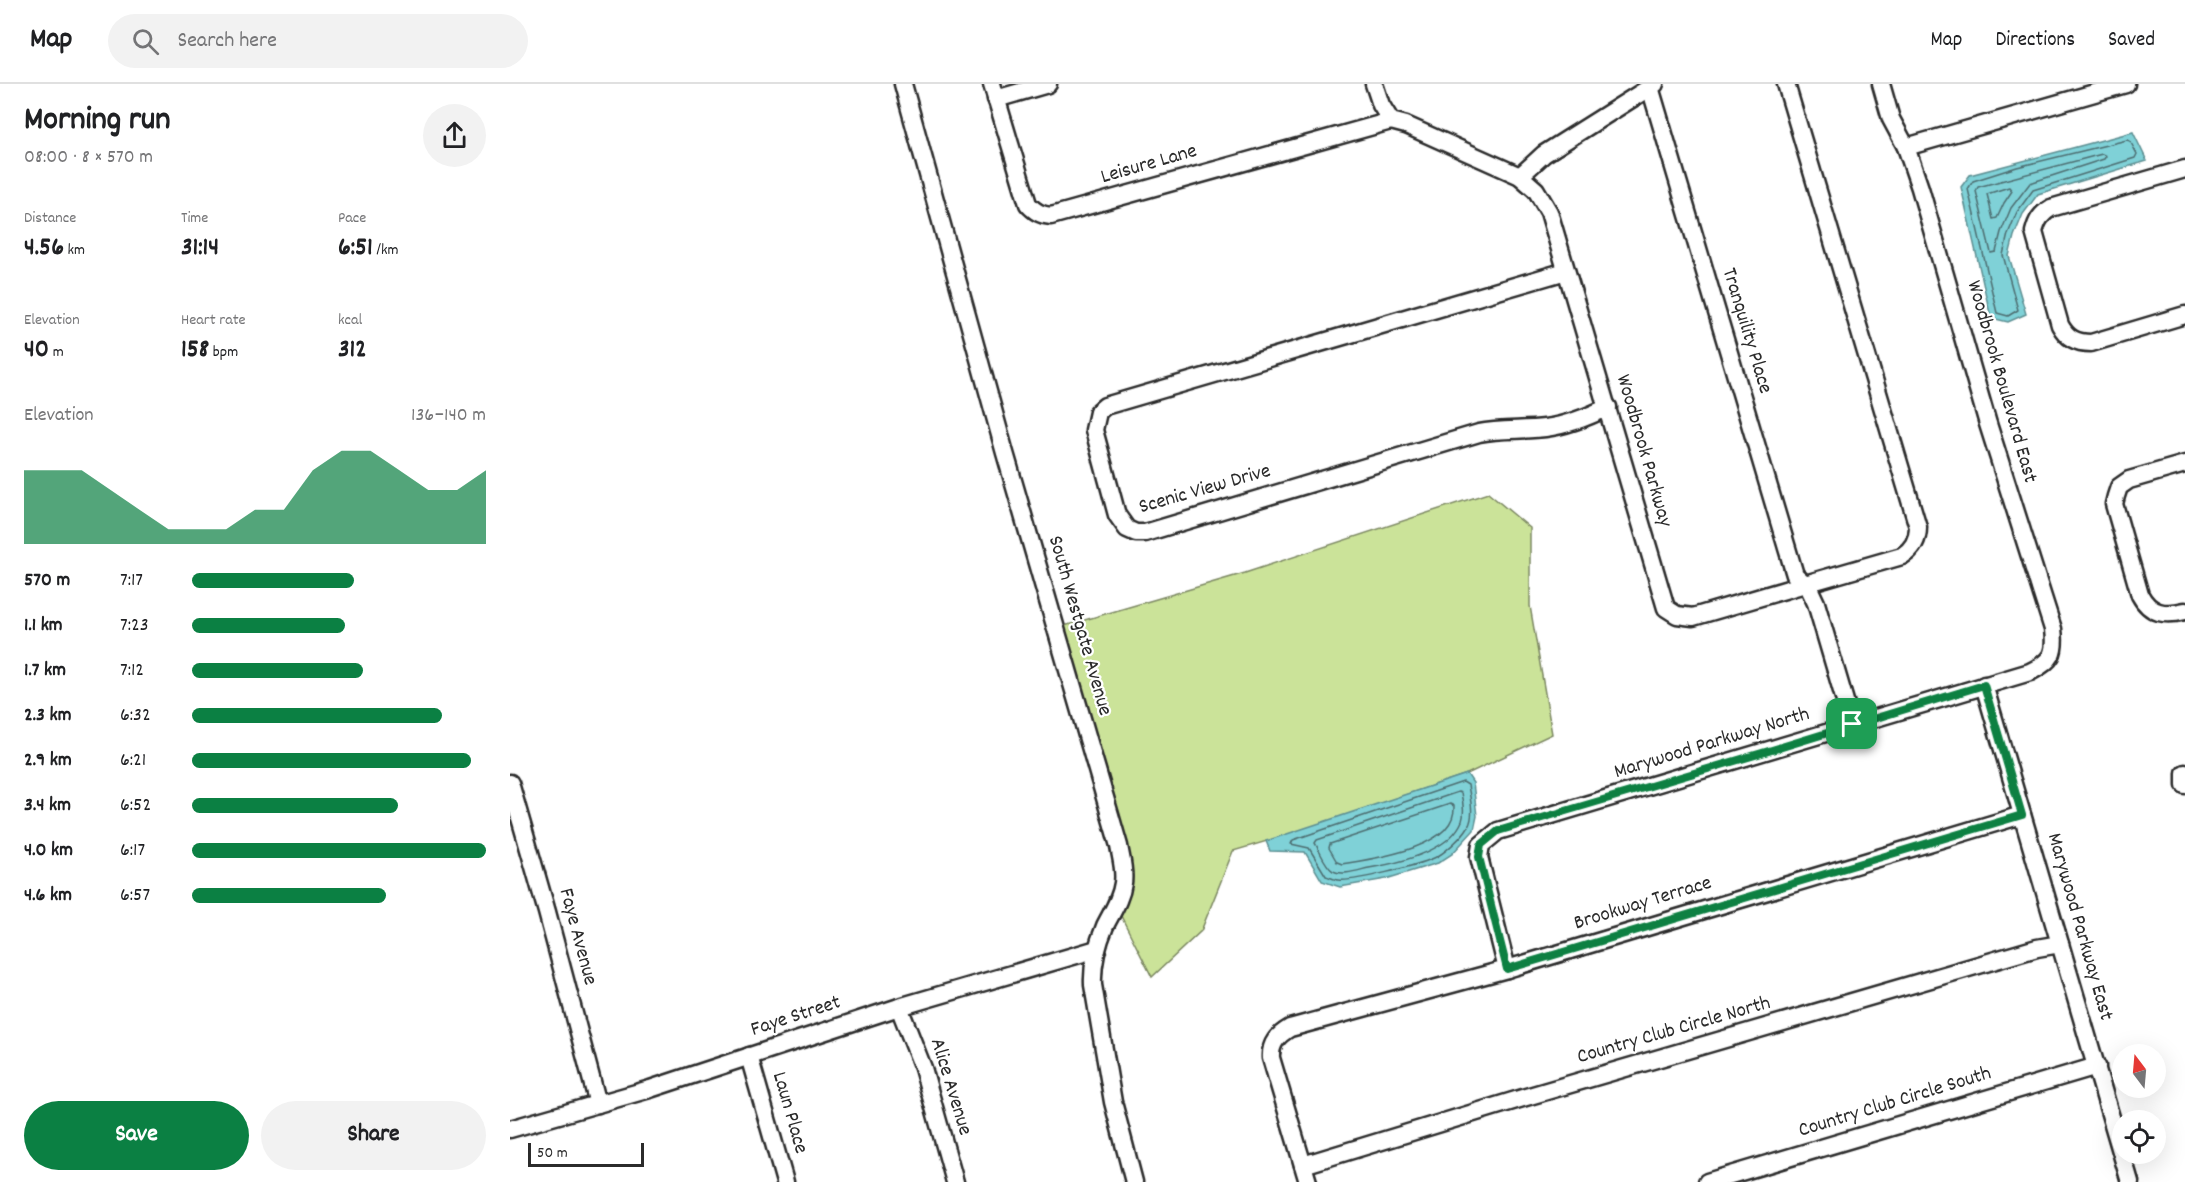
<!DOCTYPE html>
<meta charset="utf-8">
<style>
:root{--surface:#fff;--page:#f2f2f2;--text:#202124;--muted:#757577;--line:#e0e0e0;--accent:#0b8043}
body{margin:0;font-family:Dekko,sans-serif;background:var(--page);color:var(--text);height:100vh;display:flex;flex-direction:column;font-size:22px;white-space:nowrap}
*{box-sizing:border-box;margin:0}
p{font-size:20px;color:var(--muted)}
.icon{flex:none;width:33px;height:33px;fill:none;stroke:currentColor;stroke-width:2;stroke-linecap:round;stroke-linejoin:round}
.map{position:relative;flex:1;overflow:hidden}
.sheet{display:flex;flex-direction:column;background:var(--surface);width:510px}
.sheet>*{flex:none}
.needle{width:39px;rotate:344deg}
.tools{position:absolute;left:1602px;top:960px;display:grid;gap:12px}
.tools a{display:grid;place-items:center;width:54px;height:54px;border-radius:50%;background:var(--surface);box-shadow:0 6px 24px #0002;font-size:30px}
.scale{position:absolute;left:18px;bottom:15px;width:116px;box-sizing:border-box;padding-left:6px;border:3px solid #2b2b2b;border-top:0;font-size:16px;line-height:21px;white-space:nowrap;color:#2b2b2b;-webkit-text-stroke:4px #fff;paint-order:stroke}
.pin{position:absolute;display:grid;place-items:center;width:51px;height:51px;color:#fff;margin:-26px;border-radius:12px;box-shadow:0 3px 9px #0006}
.round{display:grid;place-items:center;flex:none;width:63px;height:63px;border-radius:32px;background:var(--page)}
.summary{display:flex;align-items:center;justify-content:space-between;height:102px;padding:0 24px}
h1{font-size:33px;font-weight:700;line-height:45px}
.figures{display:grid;grid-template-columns:repeat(3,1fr);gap:9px;height:102px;padding:6px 24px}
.figures div{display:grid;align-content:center}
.figures b{font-size:26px;font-weight:700}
.figures small{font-size:16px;font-weight:400}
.figures p{font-size:16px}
.chart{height:168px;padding:12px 24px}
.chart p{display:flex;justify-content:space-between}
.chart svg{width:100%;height:108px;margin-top:6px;fill:var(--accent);opacity:.7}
.button{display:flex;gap:12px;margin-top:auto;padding:12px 24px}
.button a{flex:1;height:69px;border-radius:36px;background:var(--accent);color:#fff;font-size:24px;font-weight:700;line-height:69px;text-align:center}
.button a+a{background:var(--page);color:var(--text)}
ul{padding:0 24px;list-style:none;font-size:20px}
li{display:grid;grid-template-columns:96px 72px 1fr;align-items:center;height:45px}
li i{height:15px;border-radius:8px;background:var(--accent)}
header{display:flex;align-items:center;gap:36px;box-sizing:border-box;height:84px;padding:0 30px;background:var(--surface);border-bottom:2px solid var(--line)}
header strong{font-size:28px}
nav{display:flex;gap:33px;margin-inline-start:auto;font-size:21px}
.search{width:420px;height:54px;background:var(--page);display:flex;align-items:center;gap:15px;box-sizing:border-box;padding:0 21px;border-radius:33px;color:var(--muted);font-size:22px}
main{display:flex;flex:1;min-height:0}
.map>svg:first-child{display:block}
</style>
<header>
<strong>Map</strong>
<div class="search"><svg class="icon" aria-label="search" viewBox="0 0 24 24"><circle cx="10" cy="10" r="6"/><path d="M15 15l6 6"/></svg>Search here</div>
<nav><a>Map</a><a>Directions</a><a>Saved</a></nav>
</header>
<main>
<section class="sheet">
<div class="summary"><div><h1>Morning run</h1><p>08:00 · 8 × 570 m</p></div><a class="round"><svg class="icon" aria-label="share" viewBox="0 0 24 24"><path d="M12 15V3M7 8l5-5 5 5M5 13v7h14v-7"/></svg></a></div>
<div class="figures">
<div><p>Distance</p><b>4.56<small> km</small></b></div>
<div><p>Time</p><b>31:14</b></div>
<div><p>Pace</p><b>6:51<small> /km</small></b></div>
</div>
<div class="figures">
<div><p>Elevation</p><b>40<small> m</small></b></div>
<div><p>Heart rate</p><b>158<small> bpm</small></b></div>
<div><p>kcal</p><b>312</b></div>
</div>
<div class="chart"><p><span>Elevation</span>136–140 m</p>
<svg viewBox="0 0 160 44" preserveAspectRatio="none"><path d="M0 44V14L10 14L20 14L30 22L40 30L50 38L60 38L70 38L80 30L90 30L100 14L110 6L120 6L130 14L140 22L150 22L160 14V44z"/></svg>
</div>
<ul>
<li><b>570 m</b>7:17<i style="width:55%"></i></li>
<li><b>1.1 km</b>7:23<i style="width:52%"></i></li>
<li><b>1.7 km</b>7:12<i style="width:58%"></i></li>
<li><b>2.3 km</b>6:32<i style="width:85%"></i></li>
<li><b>2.9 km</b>6:21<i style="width:95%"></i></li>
<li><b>3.4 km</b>6:52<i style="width:70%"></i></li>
<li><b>4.0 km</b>6:17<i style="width:100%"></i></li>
<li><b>4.6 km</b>6:57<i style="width:66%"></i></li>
</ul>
<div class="button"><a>Save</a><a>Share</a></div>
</section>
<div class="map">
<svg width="1675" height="1098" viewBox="0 0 1675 1098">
<rect width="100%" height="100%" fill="#fff"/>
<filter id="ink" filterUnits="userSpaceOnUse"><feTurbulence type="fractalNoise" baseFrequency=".0167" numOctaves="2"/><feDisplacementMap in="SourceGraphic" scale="12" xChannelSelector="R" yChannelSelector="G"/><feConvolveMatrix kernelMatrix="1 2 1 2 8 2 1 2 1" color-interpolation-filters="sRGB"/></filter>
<g filter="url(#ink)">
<polygon fill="#cbe399" stroke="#7b8762" stroke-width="1.5" points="978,409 1020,444 1020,522 1042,650 957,690 781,750 723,767 691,847 642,893 611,832 621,801 617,761 554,542 735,489"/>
<g fill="#7fd1d7" stroke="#5d8f92" stroke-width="1.5">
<polygon points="1623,48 1637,77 1528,110 1513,130 1504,152 1499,172 1516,230 1498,238 1481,234 1451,103 1460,91"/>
<polygon points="957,690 963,699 967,732 964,746 942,770 928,779 876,795 830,803 812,797 795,768 760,767 756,757"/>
</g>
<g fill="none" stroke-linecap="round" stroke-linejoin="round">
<g stroke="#4d6d70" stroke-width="1.5">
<polygon points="1617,56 1620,57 1627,70 1625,74 1523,106 1507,128 1498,150 1493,171 1508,226 1498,232 1487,229 1458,105 1463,97 1507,83"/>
<polygon points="1592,70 1596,72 1594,75 1520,99 1501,124 1491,148 1486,168 1481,169 1466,107 1468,103"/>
<polygon points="1499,103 1502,107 1494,119 1487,134 1483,135 1477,110"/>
<path d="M953 698 958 701C960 714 965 731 958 743 953 752 934 770 924 774 908 781 845 798 829 796 825 796 820 793 816 792L799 764 781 760 783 756Z"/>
<path d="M948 708 951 709C953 718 955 729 952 737 939 768 889 779 859 784 849 786 833 792 823 787 815 782 810 767 805 759L807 756Z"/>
<path d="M940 720 944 722C947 764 862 775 832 780L827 778 819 764 820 760Z"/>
</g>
<g stroke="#2b2b2b" stroke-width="21">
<g id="minor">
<path d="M393 0 495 369 609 762C611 774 615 786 613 799 611 815 602 828 595 842 587 861 582 880 583 901L603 1018 624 1098"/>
<path d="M482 0 518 120C525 128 531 131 541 132L881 37"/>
<polyline points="864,0 871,21 881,37 896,41 1010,92 1026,106 1039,128 1156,524 1167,531 1183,533 1295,500 1299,504 1306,519 1342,641"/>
<path d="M1140 3 1285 491 1295 500 1392 472C1403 465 1408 456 1408 443L1276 0"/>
<polyline points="486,15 538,0"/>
<polyline points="1396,63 1616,0"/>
<path d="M1675 85 1541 124C1531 130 1527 136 1524 148L1550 241C1557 254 1566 259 1581 259L1675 231"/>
<polyline points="1010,92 1034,70 1145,0"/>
<path d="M1056 187 595 322 588 328 584 346 607 431 617 445 626 449H635L969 349C991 344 1013 347 1035 344 1058 341 1078 333 1098 323"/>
<path d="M1675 380 1619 396 1609 403 1606 412 1604 420 1630 511C1640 530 1655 532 1675 527"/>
<polyline points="1474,601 1620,1098"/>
<polyline points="1675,689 1675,701"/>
<polyline points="0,699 37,828 88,1020"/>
<path d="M997 885 969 773 971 761 988 747 1520 588C1542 577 1546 570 1543 545L1478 340 1410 104 1396 63 1381 35 1371 0"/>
<polyline points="389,923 413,984 445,1098"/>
<polyline points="239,972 275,1098"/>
<polyline points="0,1045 140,1005 389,923 587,865"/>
<polyline points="793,1081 1016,1013 1527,864 1550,860"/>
<path d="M798 1098 761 974C760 959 768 951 780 944L997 885 1512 731"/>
<polyline points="1197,1098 1587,982"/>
</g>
</g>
<use href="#minor" stroke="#fff" stroke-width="16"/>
</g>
</g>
<g fill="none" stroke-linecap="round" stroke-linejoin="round" filter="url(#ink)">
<g stroke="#fff" stroke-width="12">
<polygon id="route" points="1474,601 1512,731 997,885 969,773 971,761 988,747 1252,669"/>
</g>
<use href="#route" stroke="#0b8043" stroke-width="8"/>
</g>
<g text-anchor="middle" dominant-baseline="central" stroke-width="4.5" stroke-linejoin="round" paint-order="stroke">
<g font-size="21" fill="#2b2b2b" stroke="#fff">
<text transform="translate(639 81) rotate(-16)">Leisure Lane</text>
<text transform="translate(1236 247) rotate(73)">Tranquility Place</text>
<text transform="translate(1491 298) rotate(74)">Woodbrook Boulevard East</text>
<text transform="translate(1133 367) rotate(74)">Woodbrook Parkway</text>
<text transform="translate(695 406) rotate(-16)">Scenic View Drive</text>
<text transform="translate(569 542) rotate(74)">South Westgate Avenue</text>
<text transform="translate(1202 660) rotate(-17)">Marywood Parkway North</text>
<text transform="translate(1133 820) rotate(-17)">Brookway Terrace</text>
<text transform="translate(1569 843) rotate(74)">Marywood Parkway East</text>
<text transform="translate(67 853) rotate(75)">Faye Avenue</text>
<text transform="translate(286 933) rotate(-18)">Faye Street</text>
<text transform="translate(1164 947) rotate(-16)">Country Club Circle North</text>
<text transform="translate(440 1003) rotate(73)">Alice Avenue</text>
<text transform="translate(1385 1019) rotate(-17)">Country Club Circle South</text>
<text transform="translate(279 1029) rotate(74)">Laun Place</text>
</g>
</g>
</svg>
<div class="tools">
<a><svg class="needle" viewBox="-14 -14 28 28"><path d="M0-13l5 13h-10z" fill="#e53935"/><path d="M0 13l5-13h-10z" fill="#757577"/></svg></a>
<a><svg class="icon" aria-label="locate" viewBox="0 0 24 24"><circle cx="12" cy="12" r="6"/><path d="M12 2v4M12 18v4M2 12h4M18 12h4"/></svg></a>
</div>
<div class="scale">50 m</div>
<div class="pin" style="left:1342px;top:640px;background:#1e9e55"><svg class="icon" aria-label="arrive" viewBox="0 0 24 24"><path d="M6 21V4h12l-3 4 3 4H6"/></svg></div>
</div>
</main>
